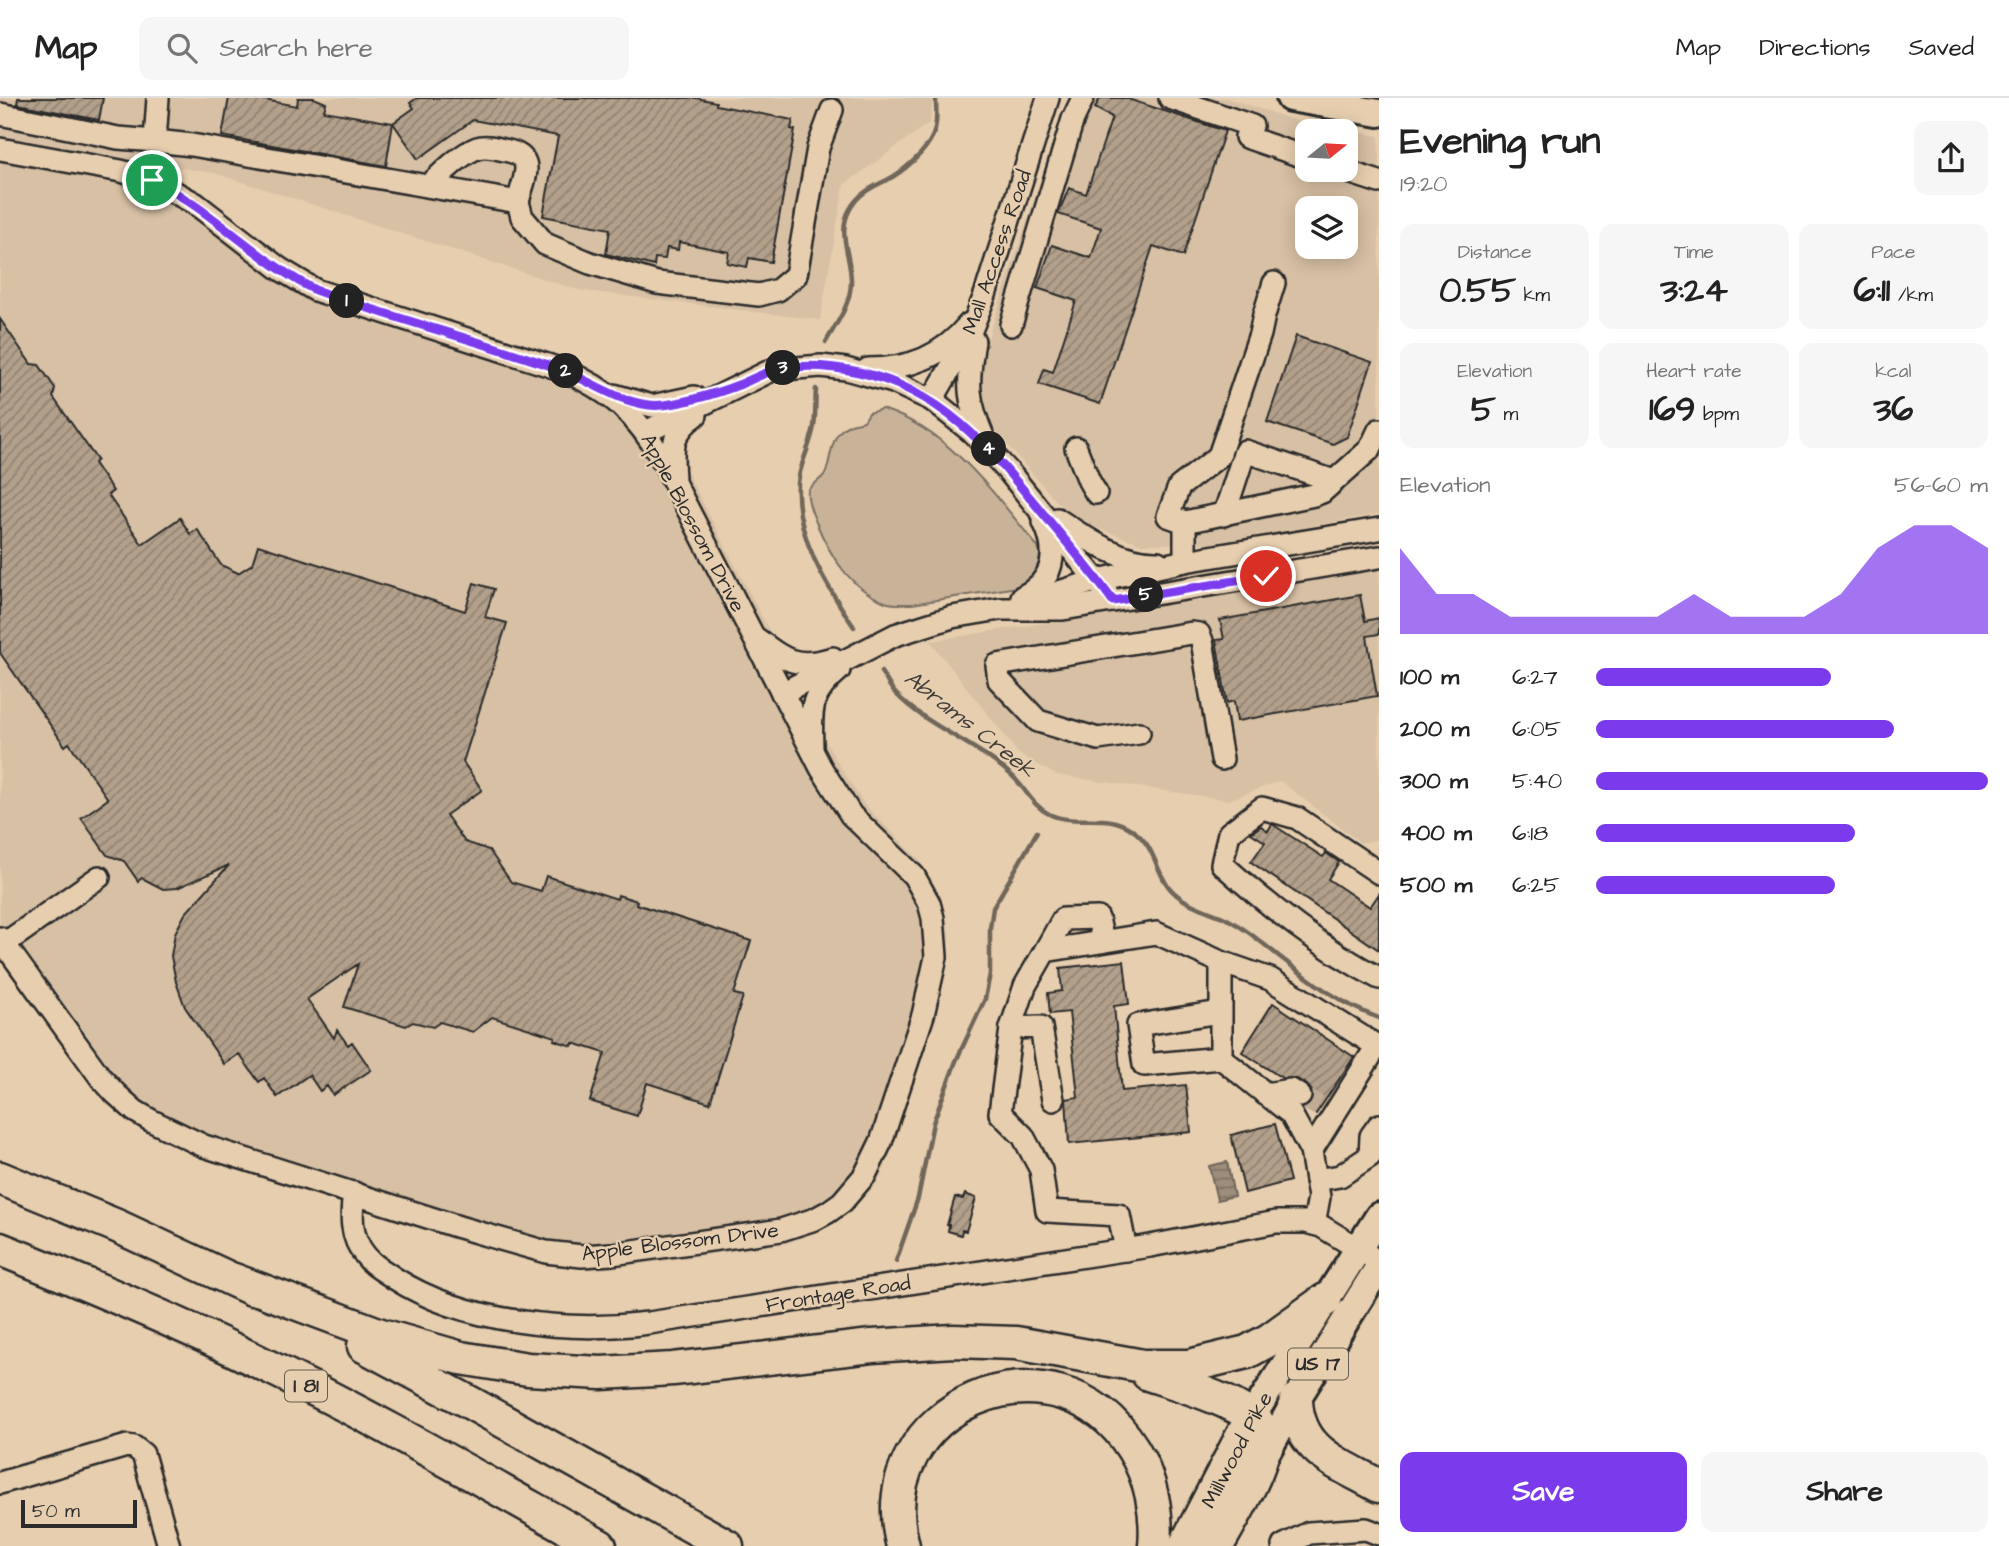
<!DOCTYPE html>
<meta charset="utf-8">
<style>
:root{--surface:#fff;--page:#f6f6f6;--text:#222;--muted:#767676;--line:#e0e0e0;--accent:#7c3aed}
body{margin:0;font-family:"Architects Daughter",sans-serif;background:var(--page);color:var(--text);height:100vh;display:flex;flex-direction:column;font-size:26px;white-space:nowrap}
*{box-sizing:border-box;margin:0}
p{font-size:23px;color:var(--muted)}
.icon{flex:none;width:38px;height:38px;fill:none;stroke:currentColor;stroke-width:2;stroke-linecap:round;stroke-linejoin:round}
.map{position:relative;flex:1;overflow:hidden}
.side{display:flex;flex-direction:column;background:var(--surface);width:630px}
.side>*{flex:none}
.needle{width:46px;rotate:72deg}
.buttons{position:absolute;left:1295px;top:21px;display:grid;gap:14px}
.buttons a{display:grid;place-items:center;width:63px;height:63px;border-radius:14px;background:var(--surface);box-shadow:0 4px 18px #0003;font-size:35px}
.scale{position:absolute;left:21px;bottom:18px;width:116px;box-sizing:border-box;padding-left:7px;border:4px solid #2b2b2b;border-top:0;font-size:19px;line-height:24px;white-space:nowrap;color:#2b2b2b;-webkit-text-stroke:5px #e7ceaf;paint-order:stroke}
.pin{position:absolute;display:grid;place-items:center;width:60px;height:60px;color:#fff;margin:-30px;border:4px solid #fff;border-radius:50%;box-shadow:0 2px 7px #0007}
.km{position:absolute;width:35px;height:35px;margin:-18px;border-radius:50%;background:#222;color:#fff;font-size:19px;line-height:35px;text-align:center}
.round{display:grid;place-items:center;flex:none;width:74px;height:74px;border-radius:14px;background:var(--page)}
.headline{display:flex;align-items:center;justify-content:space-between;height:119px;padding:0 21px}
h1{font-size:38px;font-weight:800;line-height:52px}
.metrics{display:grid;grid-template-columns:repeat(3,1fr);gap:10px;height:119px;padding:7px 21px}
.metrics div{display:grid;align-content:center;border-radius:14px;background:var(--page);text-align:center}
.metrics b{font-size:35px;font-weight:800}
.metrics small{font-size:19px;font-weight:400}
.metrics p{font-size:19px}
.chart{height:196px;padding:14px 21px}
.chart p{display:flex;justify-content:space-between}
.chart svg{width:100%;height:126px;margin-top:7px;fill:var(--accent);opacity:.7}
.primary-button{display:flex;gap:14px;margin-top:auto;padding:14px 21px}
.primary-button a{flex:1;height:80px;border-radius:14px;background:var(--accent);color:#fff;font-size:28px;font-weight:800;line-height:80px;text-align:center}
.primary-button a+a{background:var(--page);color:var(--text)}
ul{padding:0 21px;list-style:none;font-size:23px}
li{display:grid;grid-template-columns:112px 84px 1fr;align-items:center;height:52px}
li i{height:18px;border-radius:9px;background:var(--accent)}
header{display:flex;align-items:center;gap:42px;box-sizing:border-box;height:98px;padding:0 35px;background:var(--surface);border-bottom:2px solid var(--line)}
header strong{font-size:33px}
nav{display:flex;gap:38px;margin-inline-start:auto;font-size:24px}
.search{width:490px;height:63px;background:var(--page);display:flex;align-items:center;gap:18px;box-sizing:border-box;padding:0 24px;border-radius:14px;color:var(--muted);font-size:26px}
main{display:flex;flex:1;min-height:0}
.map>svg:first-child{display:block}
</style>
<header>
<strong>Map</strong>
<div class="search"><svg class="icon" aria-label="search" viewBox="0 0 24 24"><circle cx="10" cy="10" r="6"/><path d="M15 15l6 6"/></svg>Search here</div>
<nav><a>Map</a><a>Directions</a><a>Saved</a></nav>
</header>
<main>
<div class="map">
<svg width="1379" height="1448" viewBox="0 0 1379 1448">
<defs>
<pattern id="water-rules" width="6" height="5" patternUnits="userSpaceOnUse" patternTransform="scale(1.75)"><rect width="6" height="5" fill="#9d8d7a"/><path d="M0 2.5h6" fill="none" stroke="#807364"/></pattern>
<pattern id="building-hatch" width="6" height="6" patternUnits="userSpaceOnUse" patternTransform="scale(1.75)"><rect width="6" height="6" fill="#b2a08b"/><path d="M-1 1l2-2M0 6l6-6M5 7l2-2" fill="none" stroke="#918372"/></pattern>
</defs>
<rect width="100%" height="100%" fill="#e7ceaf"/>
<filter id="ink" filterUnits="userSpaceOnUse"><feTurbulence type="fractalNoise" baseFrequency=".0143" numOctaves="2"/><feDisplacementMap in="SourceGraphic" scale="14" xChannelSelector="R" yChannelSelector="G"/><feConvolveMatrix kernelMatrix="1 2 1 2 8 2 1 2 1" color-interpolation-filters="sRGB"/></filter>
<g filter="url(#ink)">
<g fill="#d7c0a4" fill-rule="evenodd">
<polygon points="0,0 933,0 930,24 844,87 820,222 578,192 214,75 135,63 157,71 183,83 203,96 287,161 320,180 568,260 602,276 643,310 674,349 836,662 864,706 919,761 936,789 946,817 949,833 949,860 936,921 885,1069 877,1085 850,1114 821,1133 784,1146 614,1170 591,1172 543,1167 455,1142 199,1059 132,1027 107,1006 91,988 0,862"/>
<path d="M1068 0H1226L1301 24 1379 38V416L1213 445 1142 446 1088 427 1058 405 990 327 979 308 980 264ZM1307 33H1346V72H1307ZM1307 110H1346V149H1307Z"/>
<polygon points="1379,472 1379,741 1361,745 1280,683 1229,702 1056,677 1019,656 930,543"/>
</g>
<path fill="#c8b399" stroke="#7a6f62" stroke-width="2" d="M882 311C950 332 994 396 1038 449 1047 470 1031 486 1011 490L912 506C904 506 893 507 885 504 850 490 830 458 816 424 813 417 806 401 808 393 810 386 822 383 826 374 832 358 830 335 849 327 854 324 859 325 864 323L869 315Z"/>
<polygon fill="url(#water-rules)" stroke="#6f665a" stroke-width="2" points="1227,1064 1234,1098 1217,1102 1209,1068"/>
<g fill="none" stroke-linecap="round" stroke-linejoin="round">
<g stroke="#6f665a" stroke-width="4.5">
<path d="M826 244C837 224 850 208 851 185 852 160 836 135 850 111 858 96 872 89 887 82 903 74 926 54 933 37 938 26 936 12 936 0"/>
<path d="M816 291C815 303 816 316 814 328 811 348 799 366 798 386 795 438 826 487 854 529"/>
<path d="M881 574C886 581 890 590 896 596 928 629 974 644 1009 675 1024 687 1031 707 1049 716 1076 729 1105 713 1131 731 1155 747 1154 769 1168 788 1182 806 1204 811 1223 819 1244 829 1262 845 1280 859 1311 883 1342 907 1379 920"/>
<polyline points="896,1163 918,1100 933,1025 956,963 985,901 990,876 990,830 993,810 1037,734"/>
</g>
</g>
<g fill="url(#building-hatch)" stroke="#2b2b2b" stroke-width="2">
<polygon points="18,0 103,0 99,22 17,6"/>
<polygon points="229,0 254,0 297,8 298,0 314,0 326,5 324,13 393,25 386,68 222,38"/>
<polygon points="417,0 696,0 716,4 716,7 793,22 791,31 795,32 771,164 749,160 747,169 727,165 729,154 679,144 678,152 667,150 665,161 655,160 654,168 606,156 610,131 543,118 558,38 473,22 418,61 393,25 414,10 410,5"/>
<polygon points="1100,0 1125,0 1225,33 1183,158 1153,148 1100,306 1039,286 1044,271 1053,274 1076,203 1037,190 1052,147 1091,160 1101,130 1058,116 1069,90 1086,96 1112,19 1095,10"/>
<polygon points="0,221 31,266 39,267 55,290 53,299 97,362 94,365 113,393 108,397 142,446 180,420 190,436 197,431 221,467 238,475 252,466 258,447 465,513 474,485 494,491 485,519 507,525 463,664 482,692 446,717 465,744 489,752 511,784 541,793 546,778 617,801 618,797 637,803 636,806 751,843 734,896 743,898 710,1005 647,985 637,1018 590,1003 605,955 573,945 572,948 554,942 555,939 492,919 473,934 440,924 433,929 413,924 406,928 344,909 358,866 307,901 334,940 337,932 348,947 352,944 371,972 333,997 327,988 320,993 309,977 277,999 264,980 259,984 239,956 224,966 185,909 176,884 171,858 175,835 185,816 229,767 177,790 163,791 142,780 138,783 124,763 107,757 81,720 108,701 69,645 65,648 0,555"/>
<polygon points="1296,238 1372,264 1347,339 1333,346 1267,324"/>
<polygon points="1360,497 1365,523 1379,520 1379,536 1367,538 1377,598 1237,623 1234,603 1227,605 1216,542 1224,541 1220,522"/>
<polygon points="1272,726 1323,759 1326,755 1339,764 1328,781 1370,809 1379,796 1379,852 1251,764 1265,744 1251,735 1261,728 1268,733"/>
<polygon points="1124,863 1129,906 1114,908 1122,993 1186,987 1191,1034 1069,1046 1066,1001 1078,999 1069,914 1050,916 1048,895 1062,893 1060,870"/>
<polygon points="1273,905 1354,959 1316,1016 1306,1010 1313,1000 1312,993 1307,987 1297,981 1282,980 1242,954"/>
<polygon points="1275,1026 1290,1083 1245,1095 1231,1037"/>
<polygon points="965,1096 976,1100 966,1133 962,1132 961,1137 948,1133 949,1127 947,1127 955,1099 963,1101"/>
</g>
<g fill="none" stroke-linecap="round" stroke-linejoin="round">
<polyline stroke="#c1ad95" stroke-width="21" stroke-dasharray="21 10" stroke-linecap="butt" points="1300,998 1321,1009"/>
<g stroke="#2b2b2b" stroke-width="26">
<g id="minor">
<polyline points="158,0 155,43 192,47 518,104 522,119 545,146 590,165 657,185 759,197 778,192 796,177 818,50 832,12"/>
<polyline points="1170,0 1252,28"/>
<polyline points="0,16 118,40 155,43"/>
<polyline points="1246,39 1307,60"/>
<path d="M0 51 121 73 152 82 196 106 280 171 315 192 563 272C610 292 637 317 662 361L821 670 851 717 914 778 929 805 933 820 936 859 923 917 881 1044 865 1077 842 1104 828 1114 815 1121 781 1132 612 1156 582 1158 546 1154 459 1129 204 1048 152 1023 135 1013 116 996 101 980 0 840"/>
<polyline points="1342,72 1379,84"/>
<path d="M428 88C442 76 459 57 477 50 486 47 495 50 504 52 538 58 524 79 518 104"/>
<polyline points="1274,185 1264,217 1260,236 1219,358 1179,389 1168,418 1185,424 1314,397 1322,394 1370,351 1379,332"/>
<polyline points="1011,227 1073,21 1083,0"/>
<path d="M974 243C967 286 967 301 984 341"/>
<path d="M868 271C909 271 942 259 969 226"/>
<polyline points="614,297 652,308 694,299"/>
<polyline points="932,302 968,240 985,197 1048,0"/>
<polyline points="646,334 772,272 821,268 846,271 893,284 932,302 972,334 1009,374 1113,503"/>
<polyline points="1076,350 1089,383 1096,395"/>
<path d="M674 380C672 351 670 335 696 317"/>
<polyline points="1224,417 1245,353 1334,383"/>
<path d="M1057 421C1087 441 1121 465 1158 464"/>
<polyline points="1185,463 1185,424"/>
<path d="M1022 499C1054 483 1059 455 1044 424"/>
<polyline points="1023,505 1098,482 1185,463 1379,431"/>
<path d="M757 541C786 563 797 571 833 560"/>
<polyline points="782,595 895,537 952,519 1000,511 1063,511 1379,459"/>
<polyline points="1139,635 1098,641 1038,623 999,582 997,567 1192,535 1199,536 1202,543 1222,661"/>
<path d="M812 649C811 611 809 597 839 572"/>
<path d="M1379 775 1297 720 1262 710 1229 735 1222 766C1270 809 1321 850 1379 880"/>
<polyline points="4,846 99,779"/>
<polyline points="1045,853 1063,821 1098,820 1103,843"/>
<polyline points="1221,864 1270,881 1377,948 1311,1053"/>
<polyline points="1220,914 1138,927 1144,967 1221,960"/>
<polyline points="1011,930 1041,929 1053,1002"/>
<polyline points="1265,996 1291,992 1300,998"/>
<polyline points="1316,1082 1340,1078 1370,1058 1371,1038 1379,1027"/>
<path d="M354 1095C351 1117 350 1139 365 1157 372 1167 384 1173 394 1180 464 1225 568 1235 649 1225L1150 1148 1276 1124H1306L1321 1128 1370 1158"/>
<polyline points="1126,1152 1119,1117 1047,1113 1041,1072 1023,1038 1000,1015 1011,930 1025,888 1045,853 1156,835 1221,864 1221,960 1291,1016 1311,1053 1319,1099 1314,1126"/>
<polyline points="0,1385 127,1348 134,1349 143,1356 169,1448"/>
<polyline points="1283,1448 1309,1435 1366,1431 1379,1436"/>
</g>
</g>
<g stroke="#2b2b2b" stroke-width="32">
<g id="major">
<polyline points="1290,0 1379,15"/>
<polyline points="1253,1317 1379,1118"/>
<polyline points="1262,1362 1296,1302 1379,1169"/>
</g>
</g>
<g stroke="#2b2b2b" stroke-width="37">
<g id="highway">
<polyline points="0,1080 117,1128 252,1191"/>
<path d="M0 1151C87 1186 174 1222 259 1264 375 1320 487 1385 600 1448"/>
<polyline points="234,1182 381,1237 461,1260 528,1271 601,1275 673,1271 872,1248 953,1243 1016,1245 1143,1268 1189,1268 1247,1254 1269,1242 1325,1202"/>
<polyline points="364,1248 469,1304 727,1448"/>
<path d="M1148 1276C1174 1285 1259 1308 1264 1336 1269 1363 1231 1422 1217 1448"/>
<path d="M1296 1302C1298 1354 1339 1365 1379 1388"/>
<path d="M903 1448C865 1309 1056 1227 1133 1351 1151 1380 1158 1415 1155 1448"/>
<polyline points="1185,1448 1253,1317"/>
</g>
</g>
<use href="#minor" stroke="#e7ceaf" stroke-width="21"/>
<use href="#major" stroke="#e7ceaf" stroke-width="26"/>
<use href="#highway" stroke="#e7ceaf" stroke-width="32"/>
</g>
</g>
<g fill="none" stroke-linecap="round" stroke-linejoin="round" filter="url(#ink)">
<g stroke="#fff" stroke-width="14">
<path id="route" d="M152 82C213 112 256 162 315 192 395 221 477 242 557 270 588 281 615 303 649 307 671 310 721 294 741 286 757 279 769 272 786 270 810 266 836 269 859 274 943 293 988 349 1040 412 1065 442 1090 471 1113 503L1266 478"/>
</g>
<use href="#route" stroke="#7c3aed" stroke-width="9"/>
</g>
<g text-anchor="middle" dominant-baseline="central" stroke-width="5" stroke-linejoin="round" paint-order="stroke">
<g fill="#e7ceaf" stroke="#635c53" stroke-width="2">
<rect x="1288" y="1250.5" width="60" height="31" rx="5"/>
<rect x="285" y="1272.5" width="42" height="31" rx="5"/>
</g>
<g font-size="19" font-weight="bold" fill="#2b2b2b">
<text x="1318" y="1266">US 17</text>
<text x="306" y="1288">I 81</text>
</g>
<g font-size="21" fill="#2b2b2b" stroke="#e7ceaf">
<text transform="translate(997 154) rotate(-71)">Mall Access Road</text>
<text transform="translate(693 425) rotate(62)">Apple Blossom Drive</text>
<text transform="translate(680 1144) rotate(-7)">Apple Blossom Drive</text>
<text transform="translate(838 1196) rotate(-9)">Frontage Road</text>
<text transform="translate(1237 1352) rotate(-62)">Millwood Pike</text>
</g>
<g font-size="23" font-style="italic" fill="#423f3b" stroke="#e7ceaf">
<text transform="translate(970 626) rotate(38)">Abrams Creek</text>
</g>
</g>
</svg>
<div class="buttons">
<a><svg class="needle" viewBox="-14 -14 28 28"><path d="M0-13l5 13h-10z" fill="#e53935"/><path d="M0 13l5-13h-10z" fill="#767676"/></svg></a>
<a><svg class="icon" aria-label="layers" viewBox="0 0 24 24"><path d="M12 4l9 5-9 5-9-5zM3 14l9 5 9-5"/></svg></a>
</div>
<div class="scale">50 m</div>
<div class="pin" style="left:152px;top:82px;background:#1e9e55"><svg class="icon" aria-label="arrive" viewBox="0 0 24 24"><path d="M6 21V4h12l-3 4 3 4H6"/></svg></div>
<div class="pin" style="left:1266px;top:478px;background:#d93025"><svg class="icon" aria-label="check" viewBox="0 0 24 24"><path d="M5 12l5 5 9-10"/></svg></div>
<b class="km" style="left:347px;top:203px">1</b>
<b class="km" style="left:566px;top:273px">2</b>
<b class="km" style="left:783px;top:270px">3</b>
<b class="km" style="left:989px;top:351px">4</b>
<b class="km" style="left:1146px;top:497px">5</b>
</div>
<section class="side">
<div class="headline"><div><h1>Evening run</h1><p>19:20</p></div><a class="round"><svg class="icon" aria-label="share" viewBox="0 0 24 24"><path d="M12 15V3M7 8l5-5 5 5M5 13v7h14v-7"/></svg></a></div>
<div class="metrics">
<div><p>Distance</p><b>0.55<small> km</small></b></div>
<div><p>Time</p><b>3:24</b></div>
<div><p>Pace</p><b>6:11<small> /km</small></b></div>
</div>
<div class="metrics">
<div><p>Elevation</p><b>5<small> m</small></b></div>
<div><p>Heart rate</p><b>169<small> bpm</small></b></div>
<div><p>kcal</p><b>36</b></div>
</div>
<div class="chart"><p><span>Elevation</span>56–60 m</p>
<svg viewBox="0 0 160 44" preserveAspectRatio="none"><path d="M0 44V14L10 30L20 30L30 38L40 38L50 38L60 38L70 38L80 30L90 38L100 38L110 38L120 30L130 14L140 6L150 6L160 14V44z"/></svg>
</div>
<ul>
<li><b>100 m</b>6:27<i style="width:60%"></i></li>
<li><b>200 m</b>6:05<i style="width:76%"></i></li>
<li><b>300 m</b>5:40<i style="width:100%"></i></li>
<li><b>400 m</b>6:18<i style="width:66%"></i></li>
<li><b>500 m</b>6:25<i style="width:61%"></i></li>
</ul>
<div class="primary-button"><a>Save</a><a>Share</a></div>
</section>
</main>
